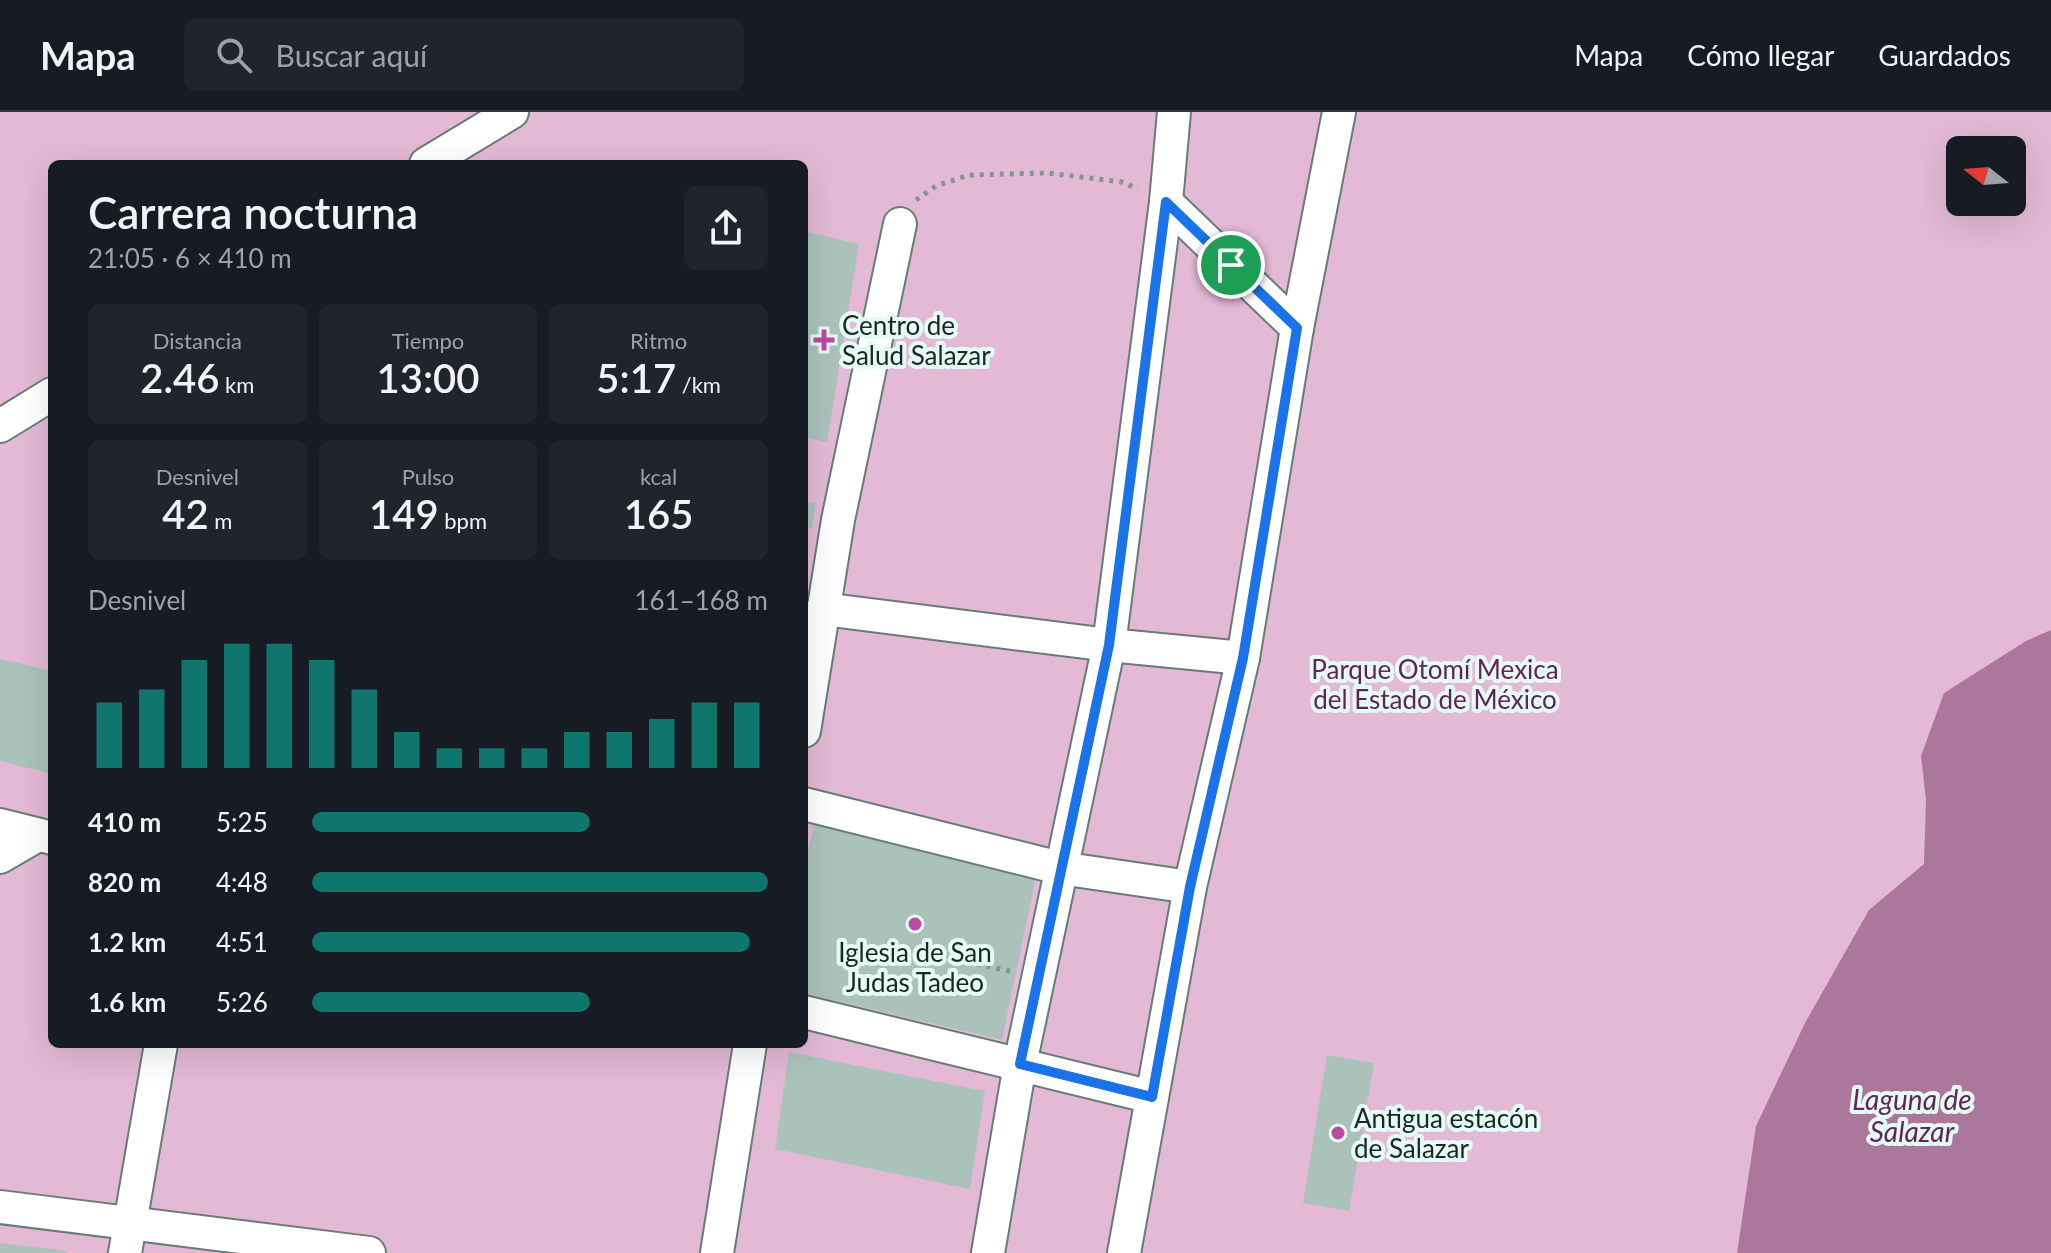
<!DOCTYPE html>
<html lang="es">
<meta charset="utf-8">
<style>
:root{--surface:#171b24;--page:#20242c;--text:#f1f3f6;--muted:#9ea1a6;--line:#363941;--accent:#0f766e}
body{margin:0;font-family:Lato,sans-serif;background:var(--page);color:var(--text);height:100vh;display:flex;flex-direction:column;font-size:30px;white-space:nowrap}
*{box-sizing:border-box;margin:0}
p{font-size:26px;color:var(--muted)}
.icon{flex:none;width:44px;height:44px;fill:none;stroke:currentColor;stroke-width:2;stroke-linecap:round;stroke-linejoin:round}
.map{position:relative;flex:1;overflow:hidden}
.details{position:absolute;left:48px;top:48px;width:760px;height:888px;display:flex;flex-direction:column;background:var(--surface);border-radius:12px;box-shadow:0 8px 32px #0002}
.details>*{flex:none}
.needle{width:52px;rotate:287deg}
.buttons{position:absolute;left:1946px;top:24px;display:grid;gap:16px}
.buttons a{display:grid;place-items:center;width:80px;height:80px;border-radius:12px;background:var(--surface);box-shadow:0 8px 32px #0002;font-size:40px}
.pin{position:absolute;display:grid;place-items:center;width:68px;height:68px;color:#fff;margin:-34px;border:4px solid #fff;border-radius:50%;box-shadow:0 2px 8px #0007}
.round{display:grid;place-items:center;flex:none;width:84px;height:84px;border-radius:12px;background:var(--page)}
.headline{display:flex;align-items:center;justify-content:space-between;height:136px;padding:0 40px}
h1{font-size:44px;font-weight:600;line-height:60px}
.stats{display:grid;grid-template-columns:repeat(3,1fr);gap:12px;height:136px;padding:8px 40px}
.stats div{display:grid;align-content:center;border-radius:12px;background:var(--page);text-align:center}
.stats b{font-size:40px;font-weight:600}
.stats small{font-size:22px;font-weight:400}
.stats p{font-size:22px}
.chart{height:224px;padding:16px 40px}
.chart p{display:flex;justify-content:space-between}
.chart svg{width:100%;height:144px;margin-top:8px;stroke:var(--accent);stroke-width:6}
ul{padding:0 40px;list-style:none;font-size:26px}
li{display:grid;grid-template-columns:128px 96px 1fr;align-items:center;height:60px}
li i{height:20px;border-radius:10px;background:var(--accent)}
header{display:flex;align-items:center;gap:48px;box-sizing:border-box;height:112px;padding:0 40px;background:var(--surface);border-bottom:2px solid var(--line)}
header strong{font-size:38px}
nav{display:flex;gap:44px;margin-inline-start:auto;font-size:28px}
.search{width:560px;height:72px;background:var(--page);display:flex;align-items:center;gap:20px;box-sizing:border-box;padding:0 28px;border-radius:12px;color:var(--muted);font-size:30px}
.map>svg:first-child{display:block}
</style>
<header>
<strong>Mapa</strong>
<div class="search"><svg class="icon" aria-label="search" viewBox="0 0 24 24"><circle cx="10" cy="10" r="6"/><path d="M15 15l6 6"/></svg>Buscar aquí</div>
<nav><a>Mapa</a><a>Cómo llegar</a><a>Guardados</a></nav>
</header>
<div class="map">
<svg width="2051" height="1141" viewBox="0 0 2051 1141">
<rect width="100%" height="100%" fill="#d6eee7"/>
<path fill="#e3b9d6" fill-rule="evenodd" d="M0 0H2051V1141H0ZM1960 38H2012V90H1960ZM52 52H804V932H52Z"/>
<polygon fill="#ac779d" points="2051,518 2051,1141 1737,1141 1756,1014 1805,911 1869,798 1924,752 1926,688 1921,644 1944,581 2026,529"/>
<g fill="#abc2bb">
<polygon points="804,119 859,132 827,330 804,325"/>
<polygon points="804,389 816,391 812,416 804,415"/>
<polygon points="0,547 52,559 52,662 0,649"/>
<polygon points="815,708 1036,764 1002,928 804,881 804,756"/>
<polygon points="789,940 985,979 970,1077 775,1037"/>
<polygon points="1327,943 1374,951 1349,1099 1303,1091"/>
<polygon points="0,1131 67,1139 66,1141 0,1141"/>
</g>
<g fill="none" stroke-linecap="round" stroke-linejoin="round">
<g stroke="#677c76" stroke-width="36">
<g id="street">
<polyline points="426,52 512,0"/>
<polyline points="1166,90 1297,216"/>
<polyline points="0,314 52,282"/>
<polyline points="823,497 1109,533 1243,546"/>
<polyline points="804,619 838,408 900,112"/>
<polyline points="804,692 1060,756 1190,775"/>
<polyline points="0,713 52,726"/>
<polyline points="0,745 38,723"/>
<polyline points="804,900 1152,985"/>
<polyline points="0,1095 369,1141"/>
<polyline points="125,1141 161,932"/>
<polyline points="717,1141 750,932"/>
<polyline points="988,1141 1020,952 1109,533 1166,90 1174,0"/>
<polyline points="1124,1141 1190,775 1243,546 1297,216 1339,0"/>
</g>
</g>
<g stroke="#849691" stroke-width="5" stroke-dasharray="4 6" stroke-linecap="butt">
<polyline points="916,88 936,74 969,63 1048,61 1122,70 1138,77"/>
<polyline points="918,840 1010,859"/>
</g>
<use href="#street" stroke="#fff" stroke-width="32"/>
</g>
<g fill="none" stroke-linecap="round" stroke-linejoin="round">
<g stroke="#fff" stroke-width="16">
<polygon id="route" points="1166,90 1297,216 1243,546 1190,775 1152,985 1020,952 1109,533"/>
</g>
<use href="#route" stroke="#1a73e8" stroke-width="10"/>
</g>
<g fill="#bc49a2" stroke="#e3fbf4" stroke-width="3">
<path d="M820 216h8v8h8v8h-8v8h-8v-8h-8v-8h8z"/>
<circle cx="915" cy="812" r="8"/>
<circle cx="1338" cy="1021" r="8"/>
</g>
<g text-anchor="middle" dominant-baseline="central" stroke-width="8" stroke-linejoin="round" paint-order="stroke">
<g font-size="26" fill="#1d2624" stroke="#e3fbf4" text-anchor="start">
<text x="842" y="213">Centro de<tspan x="842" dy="30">Salud Salazar</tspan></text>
<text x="915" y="840" text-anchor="middle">Iglesia de San<tspan x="915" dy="30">Judas Tadeo</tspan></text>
<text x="1354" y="1006">Antigua estacón<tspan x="1354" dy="30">de Salazar</tspan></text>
</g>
<g font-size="26" fill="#642356" stroke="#e3fbf4">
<text x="1435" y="557">Parque Otomí Mexica<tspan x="1435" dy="30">del Estado de México</tspan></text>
</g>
<g font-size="28" font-style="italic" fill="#652457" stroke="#e3fbf4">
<text x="1912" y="987">Laguna de<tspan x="1912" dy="32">Salazar</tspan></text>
</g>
</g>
</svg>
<div class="buttons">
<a><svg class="needle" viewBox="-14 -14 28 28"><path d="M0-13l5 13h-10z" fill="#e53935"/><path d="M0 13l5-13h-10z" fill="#9ea1a6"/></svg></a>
</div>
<div class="pin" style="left:1231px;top:153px;background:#1e9e55"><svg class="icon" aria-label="arrive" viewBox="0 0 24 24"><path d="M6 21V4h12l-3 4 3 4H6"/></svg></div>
<section class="details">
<div class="headline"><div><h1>Carrera nocturna</h1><p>21:05 · 6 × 410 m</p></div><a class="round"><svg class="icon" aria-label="share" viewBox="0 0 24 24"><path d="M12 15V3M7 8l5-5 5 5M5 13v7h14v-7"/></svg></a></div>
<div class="stats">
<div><p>Distancia</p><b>2.46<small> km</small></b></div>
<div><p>Tiempo</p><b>13:00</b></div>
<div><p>Ritmo</p><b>5:17<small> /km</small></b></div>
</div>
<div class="stats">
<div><p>Desnivel</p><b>42<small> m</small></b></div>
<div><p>Pulso</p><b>149<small> bpm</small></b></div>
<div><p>kcal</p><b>165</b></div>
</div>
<div class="chart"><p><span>Desnivel</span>161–168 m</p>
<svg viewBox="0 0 160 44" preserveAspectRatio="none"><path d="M5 44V24M15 44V20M25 44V11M35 44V6M45 44V6M55 44V11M65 44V20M75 44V33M85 44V38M95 44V38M105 44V38M115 44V33M125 44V33M135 44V29M145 44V24M155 44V24"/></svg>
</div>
<ul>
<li><b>410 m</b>5:25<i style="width:61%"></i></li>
<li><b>820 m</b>4:48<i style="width:100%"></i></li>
<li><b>1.2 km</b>4:51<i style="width:96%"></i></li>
<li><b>1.6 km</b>5:26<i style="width:61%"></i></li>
</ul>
</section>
</div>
